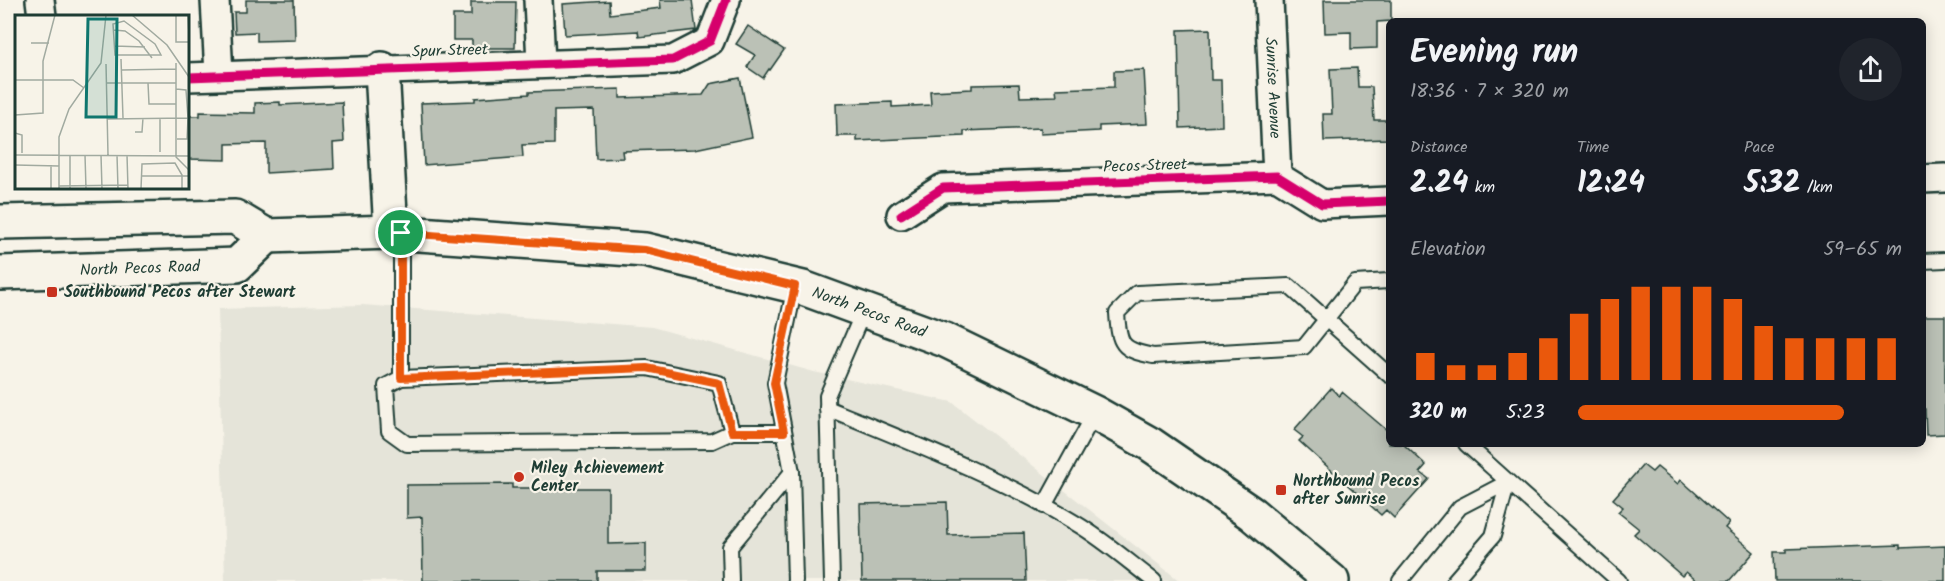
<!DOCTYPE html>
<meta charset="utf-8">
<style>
:root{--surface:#171b24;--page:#20242c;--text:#f1f3f6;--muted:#9ea1a6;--accent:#ea580c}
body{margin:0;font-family:Kalam,sans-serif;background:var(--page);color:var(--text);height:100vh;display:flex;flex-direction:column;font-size:22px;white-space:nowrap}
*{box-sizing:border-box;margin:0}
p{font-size:20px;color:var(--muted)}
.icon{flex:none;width:33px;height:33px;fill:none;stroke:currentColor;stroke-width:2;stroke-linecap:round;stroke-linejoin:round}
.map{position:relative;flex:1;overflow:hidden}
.details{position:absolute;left:1386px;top:18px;width:540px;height:429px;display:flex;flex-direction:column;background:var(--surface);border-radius:9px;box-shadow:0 3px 15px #0003}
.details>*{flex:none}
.pin{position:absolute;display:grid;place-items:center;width:51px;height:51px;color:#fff;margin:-26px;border:3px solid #fff;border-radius:50%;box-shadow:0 2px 6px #0007}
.round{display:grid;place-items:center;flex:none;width:63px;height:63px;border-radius:32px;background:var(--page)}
.summary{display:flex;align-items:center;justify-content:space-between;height:102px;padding:0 24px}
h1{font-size:33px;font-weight:700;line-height:45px}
.metrics{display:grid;grid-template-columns:repeat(3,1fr);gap:9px;height:102px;padding:6px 24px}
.metrics div{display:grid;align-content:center}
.metrics b{font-size:30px;font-weight:700}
.metrics small{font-size:16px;font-weight:400}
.metrics p{font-size:16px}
.chart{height:168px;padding:12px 24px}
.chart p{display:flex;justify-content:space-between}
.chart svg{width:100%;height:108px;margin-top:6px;stroke:var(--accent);stroke-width:6}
ul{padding:0 24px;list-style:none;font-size:20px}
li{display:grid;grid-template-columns:96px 72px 1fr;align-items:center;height:45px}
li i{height:15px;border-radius:8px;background:var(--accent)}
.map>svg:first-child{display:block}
</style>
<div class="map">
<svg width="1945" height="581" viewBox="0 0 1945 581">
<rect width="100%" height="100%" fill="#f7f3e8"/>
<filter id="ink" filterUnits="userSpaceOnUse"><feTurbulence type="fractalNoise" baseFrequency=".0167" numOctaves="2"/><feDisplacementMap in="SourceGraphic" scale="12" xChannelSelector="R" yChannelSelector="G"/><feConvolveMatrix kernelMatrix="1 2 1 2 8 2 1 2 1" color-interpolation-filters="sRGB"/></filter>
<g filter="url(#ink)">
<polygon fill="#e5e4d9" points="363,305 652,327 814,372 952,402 1180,581 225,581 218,309"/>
<g fill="#bbc1b6" stroke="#1f3d34" stroke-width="1.5">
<polygon points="246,0 294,0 295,40 257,41 257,32 235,33 234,12 246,12"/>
<polygon points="660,0 692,0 696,30 639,37 638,31 565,35 563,4 609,1 610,14 661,8"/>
<polygon points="1324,0 1391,0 1391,21 1377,22 1377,48 1351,49 1351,32 1325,33"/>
<polygon points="471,2 516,2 515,48 472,48 472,40 453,40 453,15 471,15"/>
<polygon points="748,26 784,50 770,70 769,69 763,78 747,67 755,55 736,44"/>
<polygon points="1210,29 1211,80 1221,80 1222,126 1180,128 1178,30"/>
<polygon points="1357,68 1358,87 1372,87 1374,120 1389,120 1389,139 1324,141 1323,114 1332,114 1330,69"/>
<polygon points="1144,70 1147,124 1099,126 1099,131 1041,134 1041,128 964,131 964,136 857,141 857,136 837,136 836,104 892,102 892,107 931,105 930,91 972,89 972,85 1019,84 1020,97 1057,96 1056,89 1114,87 1114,71"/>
<polygon points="740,78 752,137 695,149 622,151 623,158 596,159 594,110 554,111 554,144 522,145 523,157 424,165 421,103 475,101 475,98 529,94 529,92 620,89 620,98 703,95 710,84"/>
<polygon points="280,102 280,105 342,102 344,142 333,143 334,169 266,173 266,143 226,144 226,160 188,159 188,116 200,116 200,112 255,113 255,103"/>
<polygon points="1923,316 1945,316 1945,434 1926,435 1925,409 1923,409"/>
<polygon points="1331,388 1339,396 1342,392 1389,432 1389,444 1403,444 1426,465 1420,472 1429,479 1394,518 1386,510 1381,515 1299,441 1303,437 1294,430"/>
<polygon points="1643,465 1652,472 1657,467 1678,484 1681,480 1729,523 1725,528 1754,552 1729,581 1697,581 1686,572 1682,576 1634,534 1639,529 1618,512 1623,507 1613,499"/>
<polygon points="512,484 512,488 608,488 608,544 646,543 646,571 597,571 597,581 423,581 422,517 407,518 407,485"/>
<polygon points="947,502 948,535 1024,533 1026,581 862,581 860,504"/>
<polygon points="1900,545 1900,548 1945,546 1945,581 1775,581 1774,552 1786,552 1786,549"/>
</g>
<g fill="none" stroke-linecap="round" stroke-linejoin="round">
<g stroke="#1f3d34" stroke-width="18">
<g id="lane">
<polyline points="401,233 401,378 647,368 719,383 732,432 712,441 407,444 389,431 386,386 401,378"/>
<polyline points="1923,261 1945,260"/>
<path d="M1389 281 1355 283 1304 347 1153 356C1121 350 1119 344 1117 313L1137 293 1289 286 1389 375"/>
<path d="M827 408C912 443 998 476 1077 524 1104 540 1129 562 1154 581"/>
<polyline points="732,432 784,432"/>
<polyline points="1466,444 1619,581"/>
<polyline points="1044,506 1095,413"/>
<polyline points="731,581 730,547 792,472"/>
<polyline points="795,581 792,472 775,383 795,286"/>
<polyline points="832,581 827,396 864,310"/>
<polyline points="1400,581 1460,507 1508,482 1493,536 1454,581"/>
</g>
</g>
<g stroke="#1f3d34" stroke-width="32">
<g id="street">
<polyline points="40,0 42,16"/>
<polyline points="215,0 219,74"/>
<polyline points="538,0 541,63"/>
<path id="s1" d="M1269 0 1277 176"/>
<polyline points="188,77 673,60 710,41 726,0"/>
<polyline points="1923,179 1945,178"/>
<polyline points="901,215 943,188 1277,176 1322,204 1389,201"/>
</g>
</g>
<g stroke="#1f3d34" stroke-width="38">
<g id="secondary">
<polyline points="382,69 391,232"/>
<path id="s2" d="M0 222 235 217 267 236 391 232 645 250 803 288 945 340 1095 413 1150 444 1252 514 1332 581"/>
<path id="s3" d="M0 273 237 265 267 236"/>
</g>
</g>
<use href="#lane" stroke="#f7f3e8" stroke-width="14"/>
<use href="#street" stroke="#f7f3e8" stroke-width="27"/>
<use href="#secondary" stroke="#f7f3e8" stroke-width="33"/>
<g stroke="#f7f3e8" stroke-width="13">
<g id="cycleway">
<polyline points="188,77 673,60 710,41 726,0"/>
<polyline points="901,215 943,188 1277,176 1322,204 1389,201"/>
</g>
</g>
<use href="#cycleway" stroke="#d6006c" stroke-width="9"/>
</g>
</g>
<g fill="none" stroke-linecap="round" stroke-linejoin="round" filter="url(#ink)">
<g stroke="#fff" stroke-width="12">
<polygon id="route" points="401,233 645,250 795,286 774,383 784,432 732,432 719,383 647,368 401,378"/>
</g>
<use href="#route" stroke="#ea580c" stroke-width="8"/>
</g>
<g fill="#c8321e" stroke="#f7f3e8" stroke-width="2">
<rect x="46" y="286" width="12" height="12" rx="3"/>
<circle cx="519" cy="477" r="6"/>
<rect x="1275" y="484" width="12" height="12" rx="3"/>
</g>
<g text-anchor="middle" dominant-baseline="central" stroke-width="4.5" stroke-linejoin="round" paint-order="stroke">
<g font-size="16" fill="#1f3d34" stroke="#f7f3e8">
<text transform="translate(450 51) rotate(-2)">Spur Street</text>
<text stroke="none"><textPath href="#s1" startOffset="88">Sunrise Avenue</textPath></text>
<text transform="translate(1145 166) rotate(-2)">Pecos Street</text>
<text stroke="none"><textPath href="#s3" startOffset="140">North Pecos Road</textPath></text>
<text stroke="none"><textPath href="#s2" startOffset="884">North Pecos Road</textPath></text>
</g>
<g font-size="16" font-weight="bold" fill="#1f3d34" stroke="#f7f3e8" text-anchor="start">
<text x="64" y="292">Southbound Pecos after Stewart</text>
<text x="531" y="468">Miley Achievement<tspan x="531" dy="18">Center</tspan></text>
<text x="1293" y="481">Northbound Pecos<tspan x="1293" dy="18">after Sunrise</tspan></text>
</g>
</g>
<g transform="translate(15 15)">
<rect width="174" height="174" fill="#f7f3e8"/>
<path fill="none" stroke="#a1aaa0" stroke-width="1.5" d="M117 0 152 30 174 62M161 0V27H174M173 0 174 20M109 6 140 29 146 40H100L98 9ZM99 15 110 16 124 26 137 43M16 28H34M99 31 130 32M106 44 108 103M161 48V142L174 155M91 49 93 140M107 55 161 54M0 65H58L69 73M92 68H161M133 68 134 89H161M161 74 171 75 173 103 172 124H162M0 100 28 98V46L40 0M145 103V137M92 104 173 103M120 117H127L128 103M0 118 7 120V138M0 140 174 141M55 140V174M70 140 71 174M86 140 87 174M102 140 103 174M112 140 113 174M0 150 44 151M36 150V174M126 161H174M44 171 113 170M44 174V122L54 94 86 48 91 0M126 174 127 149 160 148 167 160V174"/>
<path fill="#0f766e" fill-opacity="0.15" stroke="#0f766e" stroke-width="3" d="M73 4H102L101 102H71Z"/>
<rect width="174" height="174" fill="none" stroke="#1f3d34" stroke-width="3"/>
</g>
</svg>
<div class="pin" style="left:401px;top:233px;background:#1e9e55"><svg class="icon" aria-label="arrive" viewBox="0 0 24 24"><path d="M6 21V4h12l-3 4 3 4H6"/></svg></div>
<section class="details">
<div class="summary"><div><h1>Evening run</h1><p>18:36 · 7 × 320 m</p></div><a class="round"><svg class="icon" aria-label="share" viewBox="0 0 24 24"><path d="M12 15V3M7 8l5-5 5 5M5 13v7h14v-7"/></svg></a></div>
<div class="metrics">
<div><p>Distance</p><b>2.24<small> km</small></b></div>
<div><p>Time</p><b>12:24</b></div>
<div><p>Pace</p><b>5:32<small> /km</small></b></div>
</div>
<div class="chart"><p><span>Elevation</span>59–65 m</p>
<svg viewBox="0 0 160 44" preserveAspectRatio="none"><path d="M5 44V33M15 44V38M25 44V38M35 44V33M45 44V27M55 44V17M65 44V11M75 44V6M85 44V6M95 44V6M105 44V11M115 44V22M125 44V27M135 44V27M145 44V27M155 44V27"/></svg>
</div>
<ul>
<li><b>320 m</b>5:23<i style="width:82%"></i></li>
</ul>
</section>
</div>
